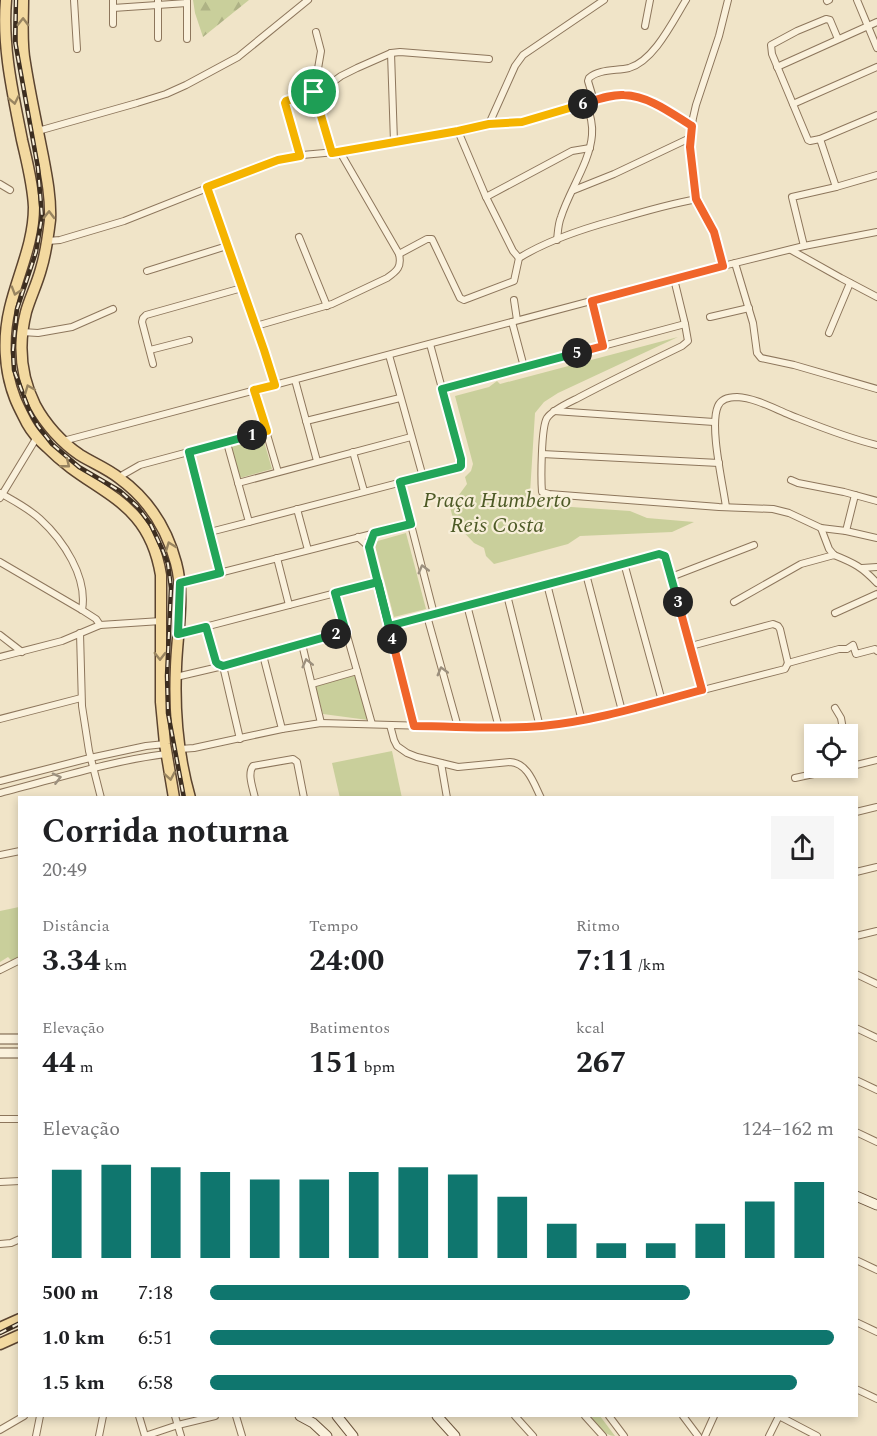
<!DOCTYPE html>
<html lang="pt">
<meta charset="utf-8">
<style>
:root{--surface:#fff;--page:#f6f6f6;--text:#202124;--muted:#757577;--accent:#0f766e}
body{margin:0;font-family:Spectral,serif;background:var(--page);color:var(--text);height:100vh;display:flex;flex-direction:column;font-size:22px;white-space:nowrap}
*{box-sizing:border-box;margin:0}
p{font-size:20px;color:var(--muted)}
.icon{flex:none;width:33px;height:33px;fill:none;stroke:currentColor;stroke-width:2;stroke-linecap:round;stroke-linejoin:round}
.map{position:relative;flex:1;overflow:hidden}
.sheet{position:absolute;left:18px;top:796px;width:840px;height:621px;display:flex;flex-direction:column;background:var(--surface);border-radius:0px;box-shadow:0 3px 9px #0003}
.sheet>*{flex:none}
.fabs{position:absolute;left:804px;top:724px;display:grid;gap:12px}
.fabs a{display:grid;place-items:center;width:54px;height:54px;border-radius:0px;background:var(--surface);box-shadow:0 3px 9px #0003;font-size:30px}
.pin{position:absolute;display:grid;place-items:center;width:51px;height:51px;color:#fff;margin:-26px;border:3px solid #fff;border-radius:50%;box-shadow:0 2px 6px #0007}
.km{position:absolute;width:30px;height:30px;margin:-15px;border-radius:50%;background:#222;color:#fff;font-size:16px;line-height:30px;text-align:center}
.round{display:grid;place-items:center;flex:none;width:63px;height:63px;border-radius:0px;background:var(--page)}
.head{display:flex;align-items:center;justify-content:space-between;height:102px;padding:0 24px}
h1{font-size:33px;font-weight:700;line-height:45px}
.metrics{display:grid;grid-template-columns:repeat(3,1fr);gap:9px;height:102px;padding:6px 24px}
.metrics div{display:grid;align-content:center}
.metrics b{font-size:30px;font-weight:700}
.metrics small{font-size:16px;font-weight:400}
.metrics p{font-size:16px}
.chart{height:168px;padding:12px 24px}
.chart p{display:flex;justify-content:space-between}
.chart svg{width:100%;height:108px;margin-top:6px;stroke:var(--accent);stroke-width:6}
ul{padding:0 24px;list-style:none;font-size:20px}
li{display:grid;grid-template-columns:96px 72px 1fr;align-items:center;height:45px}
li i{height:15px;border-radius:8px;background:var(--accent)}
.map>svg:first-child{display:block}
</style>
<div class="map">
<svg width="877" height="1436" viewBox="0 0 877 1436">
<defs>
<pattern id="forest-firs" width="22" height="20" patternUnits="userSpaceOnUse" patternTransform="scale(1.5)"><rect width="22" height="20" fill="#c9cf9b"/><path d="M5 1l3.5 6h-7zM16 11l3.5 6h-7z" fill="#aeb285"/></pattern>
</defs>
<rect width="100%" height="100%" fill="#f0e4c8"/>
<polygon fill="url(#forest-firs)" points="193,0 249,0 203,37 195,13"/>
<g fill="#c9cf9b">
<polygon points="678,337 558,393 544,402 535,413 530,493 535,502 542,505 630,511 647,518 694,522 672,532 580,536 568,544 494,564 486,556 484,548 474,543 454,522 450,507 467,484 465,477 471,471 473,464 455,396 489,387 497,381 500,384"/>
<polygon points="263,438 272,469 240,478 231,447"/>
<polygon points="406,533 426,609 394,617 374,542"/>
<polygon points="356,675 368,720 323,714 315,686"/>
<polygon points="392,751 402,798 340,798 332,763"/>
<polygon points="19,907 19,961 15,964 8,957 0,962 0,911"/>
<path d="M590 1416H600L615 1436C604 1436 597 1424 590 1416Z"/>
</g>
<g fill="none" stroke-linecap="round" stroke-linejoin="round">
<g stroke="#8d765c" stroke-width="8">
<g id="street">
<polyline points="74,0 77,49"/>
<polyline points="113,0 113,24"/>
<polyline points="158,0 158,38"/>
<polyline points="857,0 877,48"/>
<polyline points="827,1 829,0"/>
<polyline points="113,8 187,3"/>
<polyline points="645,26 650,0"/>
<polyline points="316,32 321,51 314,92 332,153"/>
<polyline points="187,39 187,1"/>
<polyline points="838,39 830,20 826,19 797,31 771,45 772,54 808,140 810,141 820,139 877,115"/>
<polyline points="391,53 394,142"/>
<polyline points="777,67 877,22"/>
<path d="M594 101 588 81 589 78C599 69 616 71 629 68 654 61 673 21 686 0"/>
<polyline points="793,104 877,67"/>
<polyline points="489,124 515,66 523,55 604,0"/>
<polyline points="38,131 137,103 166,94 186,85 238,57 308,0"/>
<path d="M458 131 486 197 513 251 519 258C548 240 582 229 615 220 642 212 669 204 697 199"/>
<polyline points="820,139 836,187"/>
<polyline points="299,155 285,103 286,101 322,90 341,76 357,68 391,53 400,52 489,59"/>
<polyline points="0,184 10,190"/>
<polyline points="207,187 264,350 275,385"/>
<polyline points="574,190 614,174 690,138"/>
<polyline points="486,197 572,151 590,148"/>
<polyline points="299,237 327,306"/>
<path d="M557 240C558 232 558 224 561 217 569 191 590 162 592 135 593 124 590 113 586 103"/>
<polyline points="48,241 60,240 124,221 278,160 291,156 347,151 458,131 489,124 522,122 597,100 623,95 634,97 661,106 691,126"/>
<polyline points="804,246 792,197 836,187 877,175"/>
<polyline points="791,250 841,278 877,297"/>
<polyline points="399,254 427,239 432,239 460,298 464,300 514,281 519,258"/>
<polyline points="735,263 753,323 757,353 761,358 794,365 877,389"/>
<polyline points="723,266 714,232 697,199 690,138 693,118 696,105 719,36 728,0"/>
<polyline points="147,271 227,246"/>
<path d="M674 279 685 324 688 341 682 346C647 363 612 380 578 398 570 402 552 410 547 418 541 427 541 480 542 492L549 494 719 507 773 509 789 513 821 528 846 531 877 538"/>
<polyline points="514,300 517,320"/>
<polyline points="592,301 603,346"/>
<polyline points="710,317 749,308"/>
<polyline points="512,322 524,367"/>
<path d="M256 326 332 304 387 278C397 271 402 267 399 254L340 152"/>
<polyline points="22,332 38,333 72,327 113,309"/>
<polyline points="829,333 850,283"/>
<polyline points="150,350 189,340"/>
<polyline points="389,355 423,477"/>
<polyline points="153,364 142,322 143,318 146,315 242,288"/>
<polyline points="295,380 317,461"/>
<polyline points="442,389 685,324"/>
<polyline points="254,390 278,472"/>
<polyline points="554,411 714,422"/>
<polyline points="306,421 400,398"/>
<polyline points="63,441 723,266 804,246 877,232"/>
<polyline points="227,443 249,522"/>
<polyline points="190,452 220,573"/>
<polyline points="353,452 364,491"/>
<polyline points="542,454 719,463"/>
<polyline points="119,477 140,465 267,431"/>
<polyline points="791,480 798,483 844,492 877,501"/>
<polyline points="400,482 434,614"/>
<polyline points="238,483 411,437"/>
<path d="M0 493C14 501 28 508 40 519 63 540 88 577 82 610"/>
<polyline points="0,498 37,437"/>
<path d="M726 507C723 484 709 426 718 406 721 399 729 397 737 397 755 398 773 408 790 415 818 426 847 438 877 445"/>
<polyline points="297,509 308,550"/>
<polyline points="821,528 829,549 834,555"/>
<polyline points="846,531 855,495"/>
<polyline points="210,532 460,467 462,463 461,459 430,344"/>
<polyline points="358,537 369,547 414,726"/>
<path d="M834 555C854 563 862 567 877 583"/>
<polyline points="277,558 289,605"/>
<polyline points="0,562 82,610 96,619 100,625"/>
<polyline points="624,563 662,701"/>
<polyline points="862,568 877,567"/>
<polyline points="586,574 622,711"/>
<polyline points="671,577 754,545"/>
<polyline points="180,583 411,524"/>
<polyline points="547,584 582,721"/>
<polyline points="335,593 372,724"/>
<polyline points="507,595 540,727"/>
<polyline points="734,602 801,564 834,555"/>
<polyline points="467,605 499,728"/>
<polyline points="835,613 877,594"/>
<polyline points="427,616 458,727"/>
<polyline points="389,625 661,554 665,556 702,690"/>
<polyline points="206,627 216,662 218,665 223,666 240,739"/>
<polyline points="80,633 82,706 89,751 101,798"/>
<polyline points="178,634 378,582"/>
<polyline points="0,635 22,652"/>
<polyline points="302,644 321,723"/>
<polyline points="691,646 773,624 778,626 780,629 788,663"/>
<polyline points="263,655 282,729"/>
<polyline points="0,657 62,641 100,625 161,621"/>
<polyline points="788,663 839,649 847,649 853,645 856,654 875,649 877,651"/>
<polyline points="176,677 223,666 346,632"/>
<polyline points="312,684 357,671"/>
<polyline points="835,708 841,718 844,735"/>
<polyline points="0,719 81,698"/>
<path d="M390 725 394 740 397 746 407 753 417 757 458 767 510 762C528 763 534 784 541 798"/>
<polyline points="180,749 194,748 282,729 321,723 499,728 550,725 582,721 785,669 788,663"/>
<polyline points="848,752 850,766"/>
<polyline points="441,763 447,798"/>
<polyline points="848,767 877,760"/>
<polyline points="795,778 841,768"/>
<polyline points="0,781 90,758 146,746 165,744"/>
<path d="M0 793C55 779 110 761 166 754"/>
<path d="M255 798C253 788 247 774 253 766L293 759 297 762 304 798"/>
<polyline points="856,812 877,807"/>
<polyline points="0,855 20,851"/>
<polyline points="856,872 877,867"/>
<polyline points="856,936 877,931"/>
<polyline points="0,970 20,960"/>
<polyline points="856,974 877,984"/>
<polyline points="856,1028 877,1038"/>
<polyline points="856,1080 877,1090"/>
<polyline points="0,1119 20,1119"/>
<polyline points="856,1132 877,1142"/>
<polyline points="0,1182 20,1181"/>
<polyline points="0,1244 11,1243 20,1239"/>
<polyline points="856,1260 877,1270"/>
<polyline points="856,1322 877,1332"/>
<polyline points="856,1389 877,1399"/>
<polyline points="139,1416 145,1436"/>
<polyline points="175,1416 181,1436"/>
<polyline points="236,1416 242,1436"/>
<polyline points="515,1416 533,1436"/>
<polyline points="585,1416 603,1436"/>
<polyline points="609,1416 624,1436"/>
<polyline points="683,1416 698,1436"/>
<polyline points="0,1430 24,1416"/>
<polyline points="36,1436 40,1416"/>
<polyline points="99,1436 103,1416"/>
<polyline points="145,1436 178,1425 215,1416"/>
<polyline points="705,1436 714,1416"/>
<polyline points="769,1436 779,1416 817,1436"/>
</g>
</g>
<g stroke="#6f573f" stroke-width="11">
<g id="secondary">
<polyline points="0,1039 20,1039"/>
<polyline points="0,1053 20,1053"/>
<polyline points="856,1196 877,1205"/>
<polyline points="300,1416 313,1423 327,1436"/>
<polyline points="337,1416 353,1436"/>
<polyline points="437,1416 455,1436"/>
</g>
</g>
<g stroke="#5b4430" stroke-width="13">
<g id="primary">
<path d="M6 0C2 47 13 94 22 140 27 162 33 184 34 207 34 243 18 274 10 308 3 337 4 370 15 398 18 406 23 415 27 423 32 432 39 440 47 447 94 495 148 496 161 575V702L165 744 174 798"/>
<path d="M23 0C23 21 21 43 25 63 30 95 37 126 43 157 47 178 51 199 50 220 48 237 46 253 41 269 37 284 30 298 26 312 18 344 20 375 35 405 45 424 62 443 80 455 93 463 108 469 119 478 148 499 167 529 176 563 185 596 177 634 176 667 174 711 178 756 190 798"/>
<polyline points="0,1328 20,1319"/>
<polyline points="0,1344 20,1335"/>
</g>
</g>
<use href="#street" stroke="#faf1dc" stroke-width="6"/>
<use href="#secondary" stroke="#faf1dc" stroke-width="9"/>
<use href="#primary" stroke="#f3d9a0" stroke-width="10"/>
<g stroke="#3d2e20" stroke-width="4.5">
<g id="rail">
<polyline points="16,0 15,41 38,168 42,217 36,252 17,309 13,350 14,370 29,410 38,426 52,444 79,467 120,491 137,506 151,525 163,551 168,564 171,588 167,676 168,713 184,798"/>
<polyline points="0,1333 20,1323"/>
</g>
</g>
<use href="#rail" stroke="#f7eed8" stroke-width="2" stroke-dasharray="7" stroke-linecap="butt"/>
</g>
<defs><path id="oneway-chevron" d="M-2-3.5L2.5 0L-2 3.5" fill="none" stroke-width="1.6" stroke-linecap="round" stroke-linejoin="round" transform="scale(1.5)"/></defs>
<g stroke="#988460">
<use href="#oneway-chevron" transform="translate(23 22) rotate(-89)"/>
<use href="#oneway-chevron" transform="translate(14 100) rotate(79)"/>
<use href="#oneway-chevron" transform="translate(49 215) rotate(-89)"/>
<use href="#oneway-chevron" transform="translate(16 291) rotate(107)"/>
<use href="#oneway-chevron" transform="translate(29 389) rotate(-112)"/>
<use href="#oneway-chevron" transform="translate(66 464) rotate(38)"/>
<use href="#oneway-chevron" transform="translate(170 546) rotate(-111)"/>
<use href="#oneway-chevron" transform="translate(160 656) rotate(90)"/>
<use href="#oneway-chevron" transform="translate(170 776) rotate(80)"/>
</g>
<g stroke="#9c907e">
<use href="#oneway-chevron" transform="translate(423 569) rotate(-105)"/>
<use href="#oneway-chevron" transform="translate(307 663) rotate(-104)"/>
<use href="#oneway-chevron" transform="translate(442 671) rotate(-105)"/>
<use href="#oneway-chevron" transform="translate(57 778) rotate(-14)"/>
</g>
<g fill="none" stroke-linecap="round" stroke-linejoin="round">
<g stroke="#fff" stroke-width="12">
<polyline id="split-1" points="252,435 267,431 254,390 275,385 264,350 207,187 278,160 300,156 285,103 286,101 314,92"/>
</g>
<g stroke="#fff" stroke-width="12">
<polyline id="split-2" points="252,435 189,452 220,573 180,583 178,634 206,627 216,662 218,664 223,666 336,634"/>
</g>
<g stroke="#fff" stroke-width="12">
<polyline id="split-3" points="336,634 346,632 335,593 378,582 389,626 586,574 659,554 665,556 678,602"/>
</g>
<g stroke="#fff" stroke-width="12">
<path id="split-4" d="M392 639 414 726C456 726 499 730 542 726 596 721 649 704 702 690L678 602"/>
</g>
<g stroke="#fff" stroke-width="12">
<polyline id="split-5" points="392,639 369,547 374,533 411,524 400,482 460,467 461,466 461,459 442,389 577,353"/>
</g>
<g stroke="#fff" stroke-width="12">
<path id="split-6" d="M577 353 603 346 592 301 723 266 714 232 696 199 690 147 692 126C671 113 649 96 624 95 611 94 596 100 583 104"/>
</g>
<g stroke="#fff" stroke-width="12">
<polyline id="split-7" points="314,92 332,153 458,131 489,124 522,122 583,104"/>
</g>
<use href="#split-1" stroke="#f5b400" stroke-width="8"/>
<use href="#split-2" stroke="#22a559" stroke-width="8"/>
<use href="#split-3" stroke="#22a559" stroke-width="8"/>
<use href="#split-4" stroke="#f0652b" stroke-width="8"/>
<use href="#split-5" stroke="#22a559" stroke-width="8"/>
<use href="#split-6" stroke="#f0652b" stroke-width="8"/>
<use href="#split-7" stroke="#f5b400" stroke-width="8"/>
</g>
<g text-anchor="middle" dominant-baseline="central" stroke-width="4.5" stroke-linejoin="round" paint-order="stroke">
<g font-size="22" font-style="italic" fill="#4d5a26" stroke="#f7eed8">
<text x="497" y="500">Praça Humberto<tspan x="497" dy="25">Reis Costa</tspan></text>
</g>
</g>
</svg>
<div class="fabs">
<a><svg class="icon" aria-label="locate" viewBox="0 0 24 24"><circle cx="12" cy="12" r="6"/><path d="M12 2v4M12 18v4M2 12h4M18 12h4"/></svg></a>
</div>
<div class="pin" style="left:314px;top:92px;background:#1e9e55"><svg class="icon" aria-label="arrive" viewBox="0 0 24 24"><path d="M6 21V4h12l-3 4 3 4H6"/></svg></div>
<b class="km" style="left:252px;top:435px">1</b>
<b class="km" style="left:336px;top:634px">2</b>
<b class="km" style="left:678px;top:602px">3</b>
<b class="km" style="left:392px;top:639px">4</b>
<b class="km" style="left:577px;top:353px">5</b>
<b class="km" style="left:583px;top:104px">6</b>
<section class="sheet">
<div class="head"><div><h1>Corrida noturna</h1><p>20:49</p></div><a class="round"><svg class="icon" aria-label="share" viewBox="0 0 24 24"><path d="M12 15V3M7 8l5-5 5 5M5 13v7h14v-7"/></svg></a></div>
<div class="metrics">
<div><p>Distância</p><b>3.34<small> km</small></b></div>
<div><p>Tempo</p><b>24:00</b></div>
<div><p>Ritmo</p><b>7:11<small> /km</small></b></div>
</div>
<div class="metrics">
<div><p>Elevação</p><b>44<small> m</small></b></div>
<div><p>Batimentos</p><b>151<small> bpm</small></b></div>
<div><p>kcal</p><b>267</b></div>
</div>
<div class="chart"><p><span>Elevação</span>124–162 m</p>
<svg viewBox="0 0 160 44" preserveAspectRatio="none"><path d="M5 44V8M15 44V6M25 44V7M35 44V9M45 44V12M55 44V12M65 44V9M75 44V7M85 44V10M95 44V19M105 44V30M115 44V38M125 44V38M135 44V30M145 44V21M155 44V13"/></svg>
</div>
<ul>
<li><b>500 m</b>7:18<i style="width:77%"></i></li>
<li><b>1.0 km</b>6:51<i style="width:100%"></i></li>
<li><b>1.5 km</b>6:58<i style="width:94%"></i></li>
</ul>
</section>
</div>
